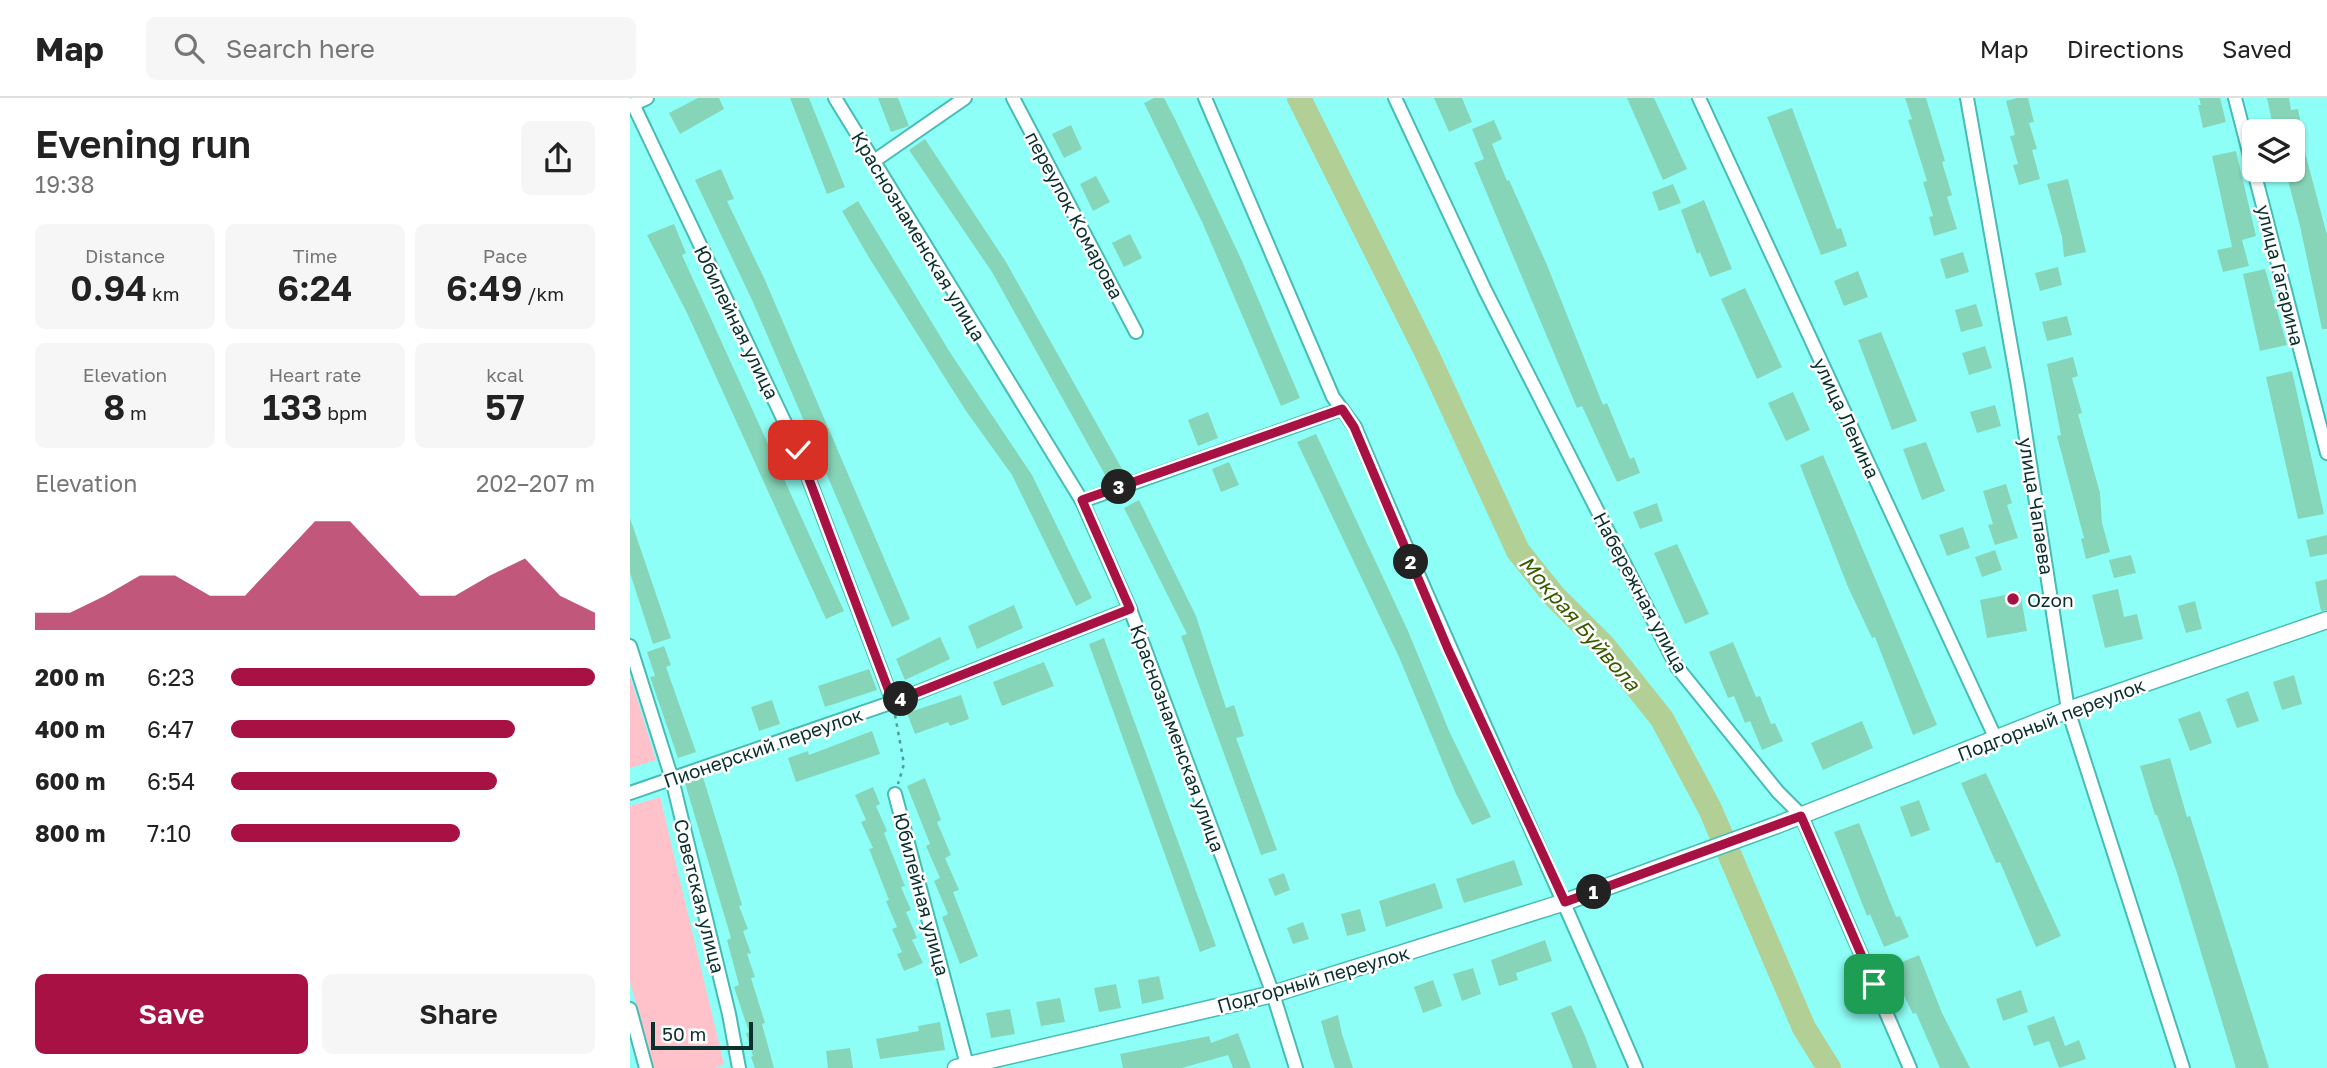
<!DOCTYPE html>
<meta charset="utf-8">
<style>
:root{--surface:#fff;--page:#f6f6f6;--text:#222;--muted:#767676;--line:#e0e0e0;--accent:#a71144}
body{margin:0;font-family:"Golos Text",sans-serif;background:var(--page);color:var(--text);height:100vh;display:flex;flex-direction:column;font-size:26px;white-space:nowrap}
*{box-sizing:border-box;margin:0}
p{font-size:23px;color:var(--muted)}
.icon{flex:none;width:38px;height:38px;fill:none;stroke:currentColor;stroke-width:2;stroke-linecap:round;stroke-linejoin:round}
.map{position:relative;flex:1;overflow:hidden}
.details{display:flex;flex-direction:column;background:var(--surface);width:630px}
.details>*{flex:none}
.fabs{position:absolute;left:1612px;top:21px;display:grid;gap:14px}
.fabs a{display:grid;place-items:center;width:63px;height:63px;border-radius:10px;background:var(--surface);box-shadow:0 2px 5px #0004;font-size:35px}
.scale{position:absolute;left:21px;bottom:18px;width:102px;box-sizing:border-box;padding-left:7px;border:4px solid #0a302e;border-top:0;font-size:19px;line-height:24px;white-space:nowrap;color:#0a302e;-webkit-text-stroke:5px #fff;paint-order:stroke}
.pin{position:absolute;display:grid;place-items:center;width:60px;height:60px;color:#fff;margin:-30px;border-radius:14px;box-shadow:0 4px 10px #0006}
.km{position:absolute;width:35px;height:35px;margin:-18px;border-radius:50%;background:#222;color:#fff;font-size:19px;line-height:35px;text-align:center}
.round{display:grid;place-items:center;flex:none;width:74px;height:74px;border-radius:10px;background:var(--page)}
.summary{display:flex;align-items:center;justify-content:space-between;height:119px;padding:0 35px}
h1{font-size:38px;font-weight:600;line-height:52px}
.metrics{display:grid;grid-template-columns:repeat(3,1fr);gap:10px;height:119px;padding:7px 35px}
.metrics div{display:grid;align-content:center;border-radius:10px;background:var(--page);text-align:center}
.metrics b{font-size:35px;font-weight:600}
.metrics small{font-size:19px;font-weight:400}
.metrics p{font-size:19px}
.chart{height:196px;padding:14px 35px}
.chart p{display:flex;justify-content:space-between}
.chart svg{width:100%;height:126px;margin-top:7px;fill:var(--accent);opacity:.7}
.button{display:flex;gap:14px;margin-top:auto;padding:14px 35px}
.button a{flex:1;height:80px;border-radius:10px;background:var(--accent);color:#fff;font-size:28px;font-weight:600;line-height:80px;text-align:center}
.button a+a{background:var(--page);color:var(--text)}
ul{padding:0 35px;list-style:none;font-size:23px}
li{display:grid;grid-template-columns:112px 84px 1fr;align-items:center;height:52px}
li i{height:18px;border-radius:9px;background:var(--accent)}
header{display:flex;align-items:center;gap:42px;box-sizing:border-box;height:98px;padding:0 35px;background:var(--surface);border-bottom:2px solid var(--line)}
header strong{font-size:33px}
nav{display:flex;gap:38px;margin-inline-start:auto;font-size:24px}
.search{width:490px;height:63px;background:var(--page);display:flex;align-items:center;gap:18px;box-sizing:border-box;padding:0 24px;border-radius:10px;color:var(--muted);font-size:26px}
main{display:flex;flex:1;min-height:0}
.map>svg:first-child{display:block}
</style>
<header>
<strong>Map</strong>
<div class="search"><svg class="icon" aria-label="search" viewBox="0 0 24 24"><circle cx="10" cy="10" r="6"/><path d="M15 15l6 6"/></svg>Search here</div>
<nav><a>Map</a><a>Directions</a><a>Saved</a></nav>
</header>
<main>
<section class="details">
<div class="summary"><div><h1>Evening run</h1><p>19:38</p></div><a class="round"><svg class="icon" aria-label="share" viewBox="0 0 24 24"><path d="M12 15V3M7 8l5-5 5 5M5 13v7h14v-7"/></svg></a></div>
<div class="metrics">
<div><p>Distance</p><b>0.94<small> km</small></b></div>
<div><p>Time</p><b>6:24</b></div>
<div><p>Pace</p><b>6:49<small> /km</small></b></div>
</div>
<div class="metrics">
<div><p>Elevation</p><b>8<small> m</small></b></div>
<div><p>Heart rate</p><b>133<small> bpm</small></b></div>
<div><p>kcal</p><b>57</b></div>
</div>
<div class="chart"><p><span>Elevation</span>202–207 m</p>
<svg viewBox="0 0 160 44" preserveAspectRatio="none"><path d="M0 44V38L10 38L20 32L30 25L40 25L50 32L60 32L70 19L80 6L90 6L100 19L110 32L120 32L130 25L140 19L150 32L160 38V44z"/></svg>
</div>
<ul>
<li><b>200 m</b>6:23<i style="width:100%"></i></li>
<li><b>400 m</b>6:47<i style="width:78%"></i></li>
<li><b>600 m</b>6:54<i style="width:73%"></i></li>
<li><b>800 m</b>7:10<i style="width:63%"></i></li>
</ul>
<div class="button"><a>Save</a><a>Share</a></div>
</section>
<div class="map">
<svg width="1697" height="970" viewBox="0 0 1697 970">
<rect width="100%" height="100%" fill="#8efff7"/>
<g fill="#ffc2ca">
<polygon points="0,578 26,662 0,670"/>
<polygon points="30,699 94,966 85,970 24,970 0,884 0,708"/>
</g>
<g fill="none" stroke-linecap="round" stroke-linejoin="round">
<polyline stroke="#b2d095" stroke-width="24" points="669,0 798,258 888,453 924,498 974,548 1032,621 1080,711 1174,930 1199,970"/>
</g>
<g fill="#87d5b9">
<polygon points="68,0 89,0 94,11 50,36 39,15"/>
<polygon points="160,0 179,0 215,89 197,96"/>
<polygon points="248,0 268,0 279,28 261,34"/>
<polygon points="524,0 534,0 545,21 612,163 670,300 651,308 573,126 514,5"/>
<polygon points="804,0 832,0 842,24 819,34"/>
<polygon points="997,0 1024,0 1057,71 1033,82"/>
<polygon points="1275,0 1296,0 1315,63 1312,64 1322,97 1317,99 1327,131 1304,138 1299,119 1303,118 1293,84 1297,83 1278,22 1282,21"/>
<polygon points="1387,0 1398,0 1404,24 1399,25 1407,51 1402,52 1410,81 1389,87 1383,67 1388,66 1380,38 1385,37 1376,3"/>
<polygon points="1569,0 1590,0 1596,24 1573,30 1568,7 1571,7"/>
<polygon points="1637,0 1659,0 1661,12 1668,11 1672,31 1669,32 1697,137 1697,231 1692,231 1670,128 1656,75 1662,74 1662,33 1644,33"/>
<polygon points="1162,10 1207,131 1211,130 1217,148 1191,157 1137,19"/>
<polygon points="864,22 872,41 862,46 877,83 879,82 917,167 973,307 977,305 1000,361 1004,359 1010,375 987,384 952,308 947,310 844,65 854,61 842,31"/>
<polygon points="441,27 452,51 434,60 422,36"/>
<polygon points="295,41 376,164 496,378 479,384 362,174 279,52"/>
<polygon points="1606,53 1626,138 1612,142 1619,168 1593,174 1587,152 1602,149 1582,58"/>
<polygon points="91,71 104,101 97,103 135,182 280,521 262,529 123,204 65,82"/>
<polygon points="466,78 480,104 463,113 450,86"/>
<polygon points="1438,81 1456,154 1434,159 1432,139 1417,86"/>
<polygon points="1043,86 1051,105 1029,113 1022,94"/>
<polygon points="1074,102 1102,171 1080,179 1070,154 1067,156 1051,112"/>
<polygon points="228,103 321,256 402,377 462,500 446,508 382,377 336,313 238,158 212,113"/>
<polygon points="44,126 56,155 52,157 214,513 196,521 58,217 17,137"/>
<polygon points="500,136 512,160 494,169 482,145"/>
<polygon points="1333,154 1339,174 1316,181 1310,161"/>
<polygon points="1428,169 1432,187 1410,193 1405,175"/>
<polygon points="1635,171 1657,247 1630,253 1613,176"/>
<polygon points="1228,173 1238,199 1214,208 1204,183"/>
<polygon points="1115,190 1152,269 1127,281 1091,201"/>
<polygon points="1346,206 1353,228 1331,234 1325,212"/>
<polygon points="1437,218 1442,237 1417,243 1412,224"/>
<polygon points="1251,234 1287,323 1262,332 1228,242"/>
<polygon points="1355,248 1362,270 1339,277 1332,255"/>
<polygon points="1443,259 1448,278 1442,280 1452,315 1448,316 1470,395 1472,425 1480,454 1456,461 1451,441 1454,440 1427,338 1431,337 1417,266"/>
<polygon points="1662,273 1694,416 1668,421 1636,279"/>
<polygon points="1163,294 1180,332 1156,343 1138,305"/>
<polygon points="1365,307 1371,328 1347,335 1340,314"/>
<polygon points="578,314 588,340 568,348 558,322"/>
<polygon points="686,336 778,533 820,635 861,719 842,727 826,696 769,559 667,344"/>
<polygon points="1296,344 1315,393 1292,402 1273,351"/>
<polygon points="1193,357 1307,627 1283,637 1245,539 1242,540 1218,489 1170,367"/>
<polygon points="599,364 609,387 591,394 582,371"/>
<polygon points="1376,386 1382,405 1377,407 1388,440 1365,447 1358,427 1363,426 1353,393"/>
<polygon points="509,402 566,518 596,610 604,607 614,638 606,640 647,752 631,757 551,538 557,536 494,410"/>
<polygon points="1027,405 1033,423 1010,431 1003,414"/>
<polygon points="0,420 41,540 23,546 0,475"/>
<polygon points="1333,429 1340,450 1317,458 1309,437"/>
<polygon points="1697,437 1697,456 1680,459 1676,442"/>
<polygon points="1047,446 1079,516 1055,526 1024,455"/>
<polygon points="1365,452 1372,472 1352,479 1345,459"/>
<polygon points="1501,457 1506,475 1484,480 1479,462"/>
<polygon points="1697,481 1697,512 1691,513 1685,484"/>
<polygon points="1488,491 1494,519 1507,516 1513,541 1475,550 1462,497"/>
<polygon points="1390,494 1397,533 1357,540 1350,502"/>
<polygon points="1565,503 1572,531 1556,535 1548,508"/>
<polygon points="384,507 393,530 347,551 338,528"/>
<polygon points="310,539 320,561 275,582 266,561"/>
<polygon points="474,540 586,848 570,854 459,546"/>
<polygon points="1103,544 1126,599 1130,598 1141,626 1145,625 1153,643 1132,652 1120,623 1115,625 1104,598 1098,600 1079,554"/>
<polygon points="34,548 41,567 36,569 66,654 48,660 20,579 25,578 17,554"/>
<polygon points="414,564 424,588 372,608 363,584"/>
<polygon points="239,571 247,592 195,609 188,588"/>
<polygon points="1664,577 1672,606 1652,612 1643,584"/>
<polygon points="1618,593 1629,623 1607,630 1596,601"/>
<polygon points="331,597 339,621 320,628 318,624 285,636 277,615"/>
<polygon points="142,602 150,626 129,633 121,609"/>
<polygon points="1570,613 1582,645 1560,653 1548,621"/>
<polygon points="1232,623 1243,650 1193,672 1181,645"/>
<polygon points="242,633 250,656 166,684 158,660 178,653 179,657"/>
<polygon points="1540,660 1557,719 1560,718 1639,970 1606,970 1547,775 1527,717 1525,717 1510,668"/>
<polygon points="1356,675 1431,838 1406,849 1370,764 1366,765 1331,685"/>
<polygon points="73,679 112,807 109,808 118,831 113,833 121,855 117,856 125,879 121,880 135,925 132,926 144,970 125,970 121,959 123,958 116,935 119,934 104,889 109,887 97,842 101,840 55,685"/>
<polygon points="295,680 311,722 307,724 321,757 315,760 329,792 323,794 348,858 330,866 312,819 318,816 304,783 310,780 296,748 300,746 277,688"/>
<polygon points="243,689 250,706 246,708 257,733 254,735 275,788 271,789 281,812 276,814 287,840 282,842 293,865 274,873 267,856 272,854 262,831 267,829 256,803 259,802 239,751 243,750 231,724 236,722 225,697"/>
<polygon points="1289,702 1300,732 1281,739 1270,709"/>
<polygon points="1229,725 1266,819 1270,818 1279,839 1254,849 1240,816 1237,818 1204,734"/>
<polygon points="884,762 893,787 834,805 826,781"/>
<polygon points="654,775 660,792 645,798 638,781"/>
<polygon points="805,785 813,810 756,829 749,803"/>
<polygon points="730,811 736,833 717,838 711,816"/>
<polygon points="673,824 679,841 663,846 657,830"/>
<polygon points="915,842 922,863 886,875 888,882 869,888 861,862"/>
<polygon points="1289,857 1312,915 1340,970 1310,970 1286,915 1283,916 1271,891 1262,868"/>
<polygon points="843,870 851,896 832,903 823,876"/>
<polygon points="529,878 534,901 512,906 508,882"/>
<polygon points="803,882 812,908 793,915 784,889"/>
<polygon points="486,886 491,910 469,914 464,890"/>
<polygon points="1391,892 1398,914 1373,923 1366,901"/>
<polygon points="430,900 435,924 411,928 406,904"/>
<polygon points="941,907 955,938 967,970 943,970 921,915"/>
<polygon points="380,911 385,936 361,940 356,915"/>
<polygon points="708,917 712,936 723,970 705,970 701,959 691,923"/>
<polygon points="1424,918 1435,948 1449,942 1456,961 1429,970 1419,943 1404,948 1397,928"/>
<polygon points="310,924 315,952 250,961 246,941 289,933 288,928"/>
<polygon points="608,935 621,970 603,970 598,957 552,970 493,970 490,956 579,938 581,945"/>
<polygon points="220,950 223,970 198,970 196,953"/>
</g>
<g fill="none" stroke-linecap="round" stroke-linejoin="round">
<g stroke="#46bcb5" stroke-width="16">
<g id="minor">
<polyline points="205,0 452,403 500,511 643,896 666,970"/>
<polyline points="383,0 506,234"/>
<path d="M575 0 703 299 725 329C815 544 914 756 1006 970"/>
<polyline points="765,0 855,192 1047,569 1148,694 1171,717 1280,970"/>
<polyline points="1069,0 1366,641"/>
<polyline points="1337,0 1388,288 1438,612 1553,970"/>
<polyline points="1605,0 1697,355"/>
<polyline points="3,6 168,352 263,604"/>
<polyline points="0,8 17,0"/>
<polyline points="244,63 335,0"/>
<polyline points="452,403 712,311"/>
<polyline points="0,548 42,681 99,916 109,970"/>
<polyline points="0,695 263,604 500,511"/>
<polyline points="265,696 337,967"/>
<polyline points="0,911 16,970"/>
</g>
</g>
<g stroke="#46bcb5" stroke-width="19">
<polyline id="secondary" points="326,970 643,896 935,804 1147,727 1438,612 1697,522"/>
</g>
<polyline stroke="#509d98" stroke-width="2.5" stroke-dasharray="3.5 5" stroke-linecap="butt" points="265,617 274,666 268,686"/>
<use href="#minor" stroke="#fff" stroke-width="12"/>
<use href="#secondary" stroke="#fff" stroke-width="16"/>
</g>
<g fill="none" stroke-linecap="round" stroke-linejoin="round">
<g stroke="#fff" stroke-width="14">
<polyline id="route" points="168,352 263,604 500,511 452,402 712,311 724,329 818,551 935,804 1171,718 1244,886"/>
</g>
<use href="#route" stroke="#a71144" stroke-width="9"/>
</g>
<circle fill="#a71144" stroke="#fff" stroke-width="2.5" cx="1383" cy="501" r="7"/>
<g text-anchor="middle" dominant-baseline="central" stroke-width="5" stroke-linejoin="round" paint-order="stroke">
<g font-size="19" fill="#0a302e" stroke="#fff">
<text transform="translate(445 117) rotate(62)">переулок Комарова</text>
<text transform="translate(289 138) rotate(59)">Краснознаменская улица</text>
<text transform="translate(1651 177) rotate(76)">улица Гагарина</text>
<text transform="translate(107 224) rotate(64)">Юбилейная улица</text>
<text transform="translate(1217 320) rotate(65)">улица Ленина</text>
<text transform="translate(1407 408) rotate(81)">улица Чапаева</text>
<text transform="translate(1011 494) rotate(62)">Набережная улица</text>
<text transform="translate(1421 621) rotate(-21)">Подгорный переулок</text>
<text transform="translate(548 640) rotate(70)">Краснознаменская улица</text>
<text transform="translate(133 649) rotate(-19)">Пионерский переулок</text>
<text transform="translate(292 796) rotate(75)">Юбилейная улица</text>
<text transform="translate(70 798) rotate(76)">Советская улица</text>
<text transform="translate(683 881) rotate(-16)">Подгорный переулок</text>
</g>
<g font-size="19" fill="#0a302e" stroke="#fff" text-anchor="start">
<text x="1397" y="501">Ozon</text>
</g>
<g font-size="21" font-style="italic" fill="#395b00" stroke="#fff">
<text transform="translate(950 525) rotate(49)">Мокрая Буйвола</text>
</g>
</g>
</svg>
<div class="fabs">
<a><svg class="icon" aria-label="layers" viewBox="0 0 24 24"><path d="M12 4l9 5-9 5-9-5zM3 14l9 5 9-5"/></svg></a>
</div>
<div class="scale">50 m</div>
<div class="pin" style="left:1244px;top:886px;background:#1e9e55"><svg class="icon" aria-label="arrive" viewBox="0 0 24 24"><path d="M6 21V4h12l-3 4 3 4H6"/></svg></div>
<div class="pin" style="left:168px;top:352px;background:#d93025"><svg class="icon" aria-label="check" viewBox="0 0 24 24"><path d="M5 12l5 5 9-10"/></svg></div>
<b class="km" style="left:964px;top:794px">1</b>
<b class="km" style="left:781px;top:464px">2</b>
<b class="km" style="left:489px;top:389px">3</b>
<b class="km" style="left:271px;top:601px">4</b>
</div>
</main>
